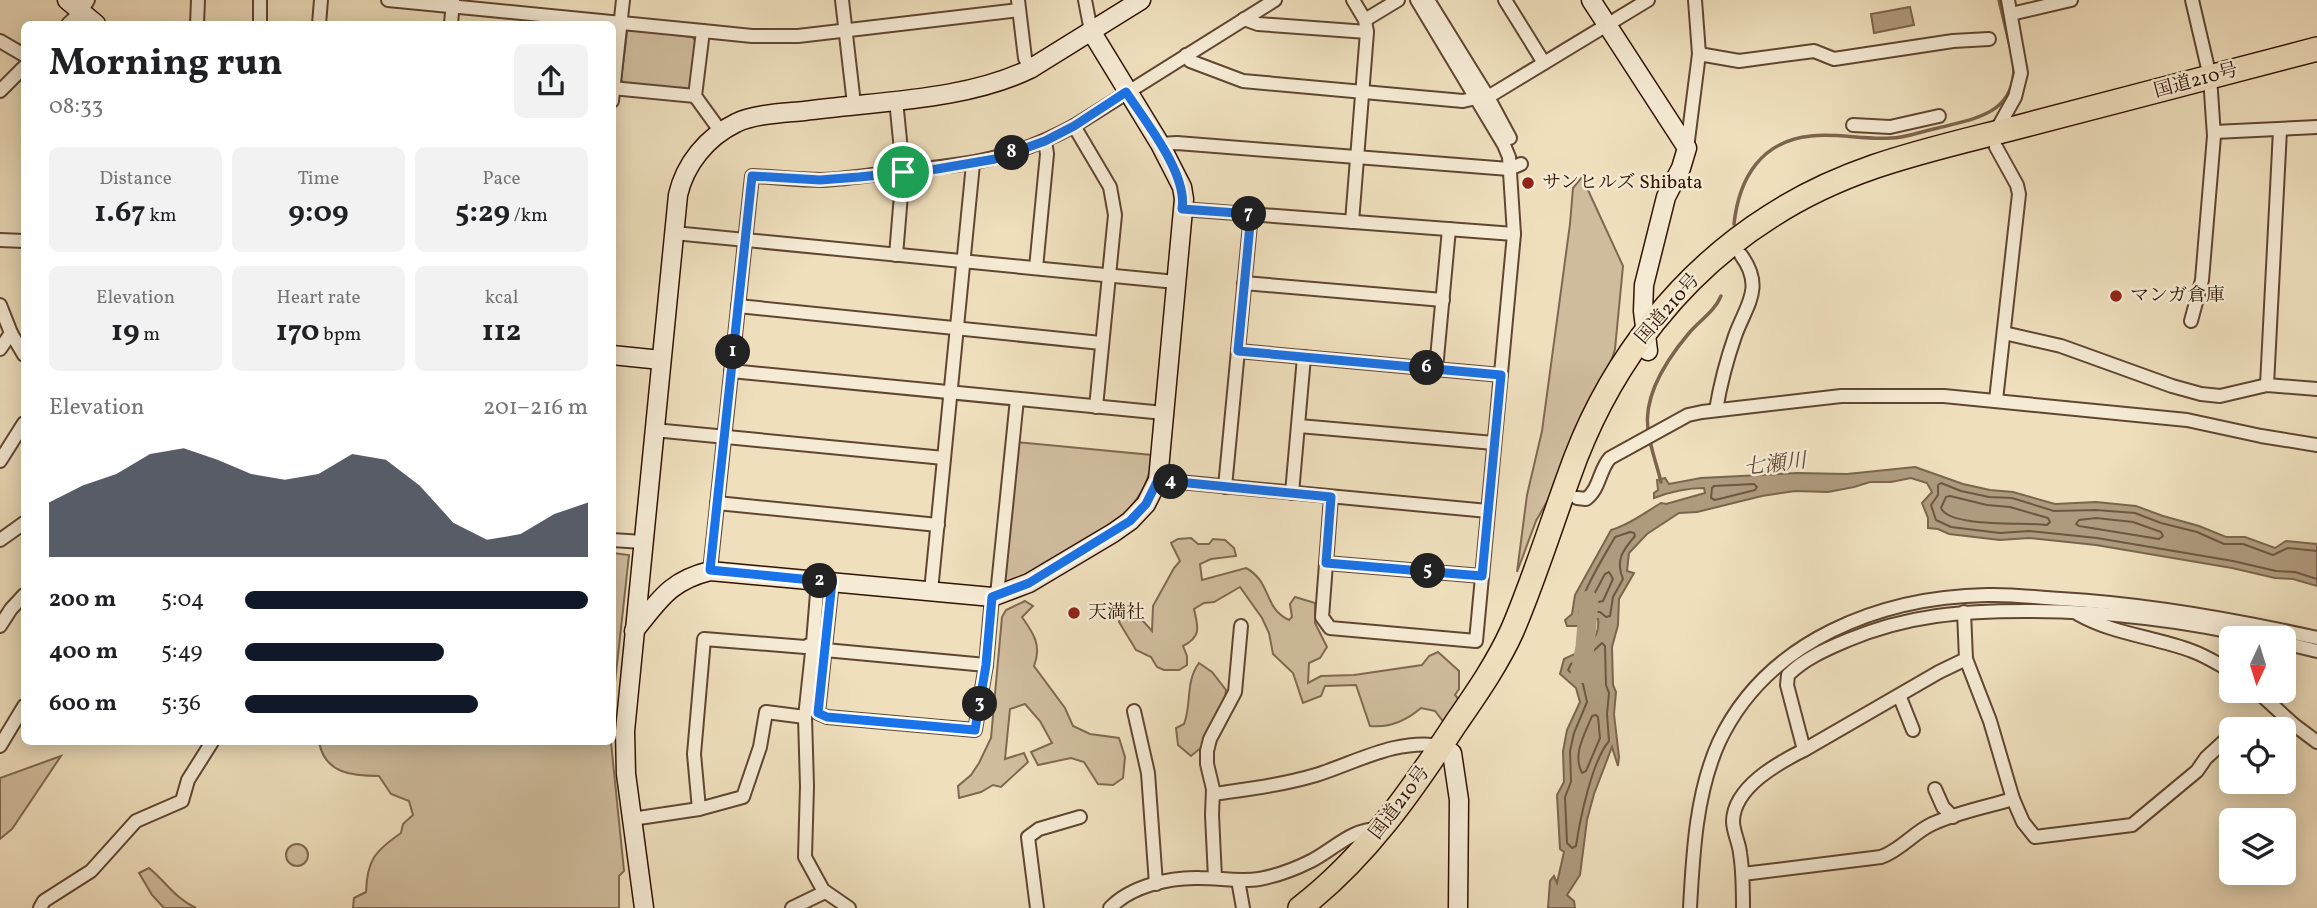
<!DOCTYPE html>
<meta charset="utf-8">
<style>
:root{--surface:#fff;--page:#f2f2f2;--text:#202124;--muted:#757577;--accent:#111827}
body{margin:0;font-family:Vollkorn,"Noto Serif JP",serif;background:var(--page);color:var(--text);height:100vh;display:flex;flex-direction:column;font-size:26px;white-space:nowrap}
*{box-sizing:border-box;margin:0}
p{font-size:23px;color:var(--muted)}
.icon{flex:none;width:38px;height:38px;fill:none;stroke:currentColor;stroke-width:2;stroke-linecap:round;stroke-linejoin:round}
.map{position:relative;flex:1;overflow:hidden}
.sheet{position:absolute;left:21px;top:21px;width:595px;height:724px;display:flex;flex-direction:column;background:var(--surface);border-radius:10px;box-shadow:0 4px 18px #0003}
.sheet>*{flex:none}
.needle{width:46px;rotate:184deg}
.controls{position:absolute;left:2219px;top:626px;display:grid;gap:14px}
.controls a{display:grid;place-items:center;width:77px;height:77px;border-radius:10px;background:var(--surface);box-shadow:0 4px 18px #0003;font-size:35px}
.pin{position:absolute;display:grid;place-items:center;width:60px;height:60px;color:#fff;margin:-30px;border:4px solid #fff;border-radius:50%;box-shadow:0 2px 7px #0007}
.km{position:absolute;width:35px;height:35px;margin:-18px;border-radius:50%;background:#222;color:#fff;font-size:19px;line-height:35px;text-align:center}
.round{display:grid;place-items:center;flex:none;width:74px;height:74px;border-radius:10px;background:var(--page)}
.overview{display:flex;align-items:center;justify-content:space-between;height:119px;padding:0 28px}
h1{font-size:38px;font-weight:700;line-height:52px}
.stats{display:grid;grid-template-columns:repeat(3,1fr);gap:10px;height:119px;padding:7px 28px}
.stats div{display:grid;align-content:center;border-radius:10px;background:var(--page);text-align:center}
.stats b{font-size:30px;font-weight:700}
.stats small{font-size:19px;font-weight:400}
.stats p{font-size:19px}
.chart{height:196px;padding:14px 28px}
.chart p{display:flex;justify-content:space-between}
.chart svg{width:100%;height:126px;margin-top:7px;fill:var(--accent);opacity:.7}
ul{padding:0 28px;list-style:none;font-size:23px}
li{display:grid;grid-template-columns:112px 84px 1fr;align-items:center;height:52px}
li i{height:18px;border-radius:9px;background:var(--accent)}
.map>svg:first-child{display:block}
</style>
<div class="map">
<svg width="2317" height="908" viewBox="0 0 2317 908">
<rect width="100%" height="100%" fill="#efdfbd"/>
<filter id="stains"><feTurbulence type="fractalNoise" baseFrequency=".00286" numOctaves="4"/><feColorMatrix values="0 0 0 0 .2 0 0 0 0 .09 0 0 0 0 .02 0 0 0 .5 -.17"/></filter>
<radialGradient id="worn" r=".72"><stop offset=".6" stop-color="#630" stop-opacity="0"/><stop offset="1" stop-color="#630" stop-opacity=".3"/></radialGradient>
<g fill="#cfbc9d" stroke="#806850" stroke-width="2">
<polygon points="630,29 692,37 696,41 689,91 625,84 621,80 627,32"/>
<polygon points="1582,177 1623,266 1615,349 1611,362 1586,411 1557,484 1536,521 1517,572 1527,495 1542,431 1570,224 1573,188"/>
<path d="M1016 442 1152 455C1151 474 1145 489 1133 504 1113 531 1038 570 1006 585L1002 580Z"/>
<path d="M1191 538 1198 544H1209L1213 539 1225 540 1234 548 1236 556 1211 559 1200 564 1202 580 1246 568C1272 582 1263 608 1289 620L1292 617 1290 604 1295 597 1315 603V623L1327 647 1320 658 1309 663 1308 683 1321 676 1354 675 1422 665 1429 656 1438 652 1459 671V689L1455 695 1460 701 1449 720H1442L1435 711 1421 708C1407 720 1389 728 1370 726L1356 685 1325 686 1321 696 1303 703 1293 673 1273 654 1269 633 1262 618 1240 587 1214 602 1204 603 1194 609C1198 627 1202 636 1183 646L1187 656V665L1179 670H1164L1157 667 1151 657 1136 650 1119 622 1122 614 1134 611 1152 631 1153 606 1174 568 1180 561 1171 543 1178 539Z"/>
<polygon points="613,553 629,555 613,701 612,553"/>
<path d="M1025 601 1033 606 1022 617C1034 634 1042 646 1034 666L1065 708 1073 726 1090 734 1119 738 1125 757 1123 778 1113 785 1098 784 1084 762 1071 758 1038 765 1031 752 1052 743 1040 721 1025 704 1010 709 1005 759 1024 753 1028 762 1001 787 993 785 981 792 959 798 958 786 971 775 979 763 991 738 1002 617 1006 610Z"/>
<path d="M1199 663 1212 672 1226 690C1224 723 1217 736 1191 756L1178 745 1176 728 1184 724C1192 703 1185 682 1199 663Z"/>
<path d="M319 742H611L624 871 619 876V908H353L354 898 366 892C367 860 375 851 401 833L403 824 413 815 409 801 391 794 379 776C353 776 325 774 319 742Z"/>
<polygon points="61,756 12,829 0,839 0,778"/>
<circle cx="297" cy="855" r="11"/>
<path d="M149 868C165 881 176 899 196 908H164L152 895 139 873Z"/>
</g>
<g fill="#ae9a7d" stroke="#7c644c" stroke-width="2">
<polygon points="1910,7 1914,25 1874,33 1871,14"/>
<path d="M1915 467 1963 484 1990 490 2013 492 2055 504 2096 502 2136 506 2163 516 2199 526 2226 537H2245L2275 548 2286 541 2317 544V586L2293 579 2275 578 2232 568 2096 545 2029 538 2000 540 1949 534 1938 529 1928 528V518L1922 503 1932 492 1927 483 1911 478 1891 482H1870L1854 487 1828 492 1795 491 1762 496 1697 512 1679 513 1647 534 1629 553 1627 571 1634 573 1619 599 1618 625 1612 647 1613 685 1616 692 1614 714 1619 757 1618 766 1612 747 1594 794 1587 820 1580 875 1567 895 1574 901 1575 908H1548L1550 881 1554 876 1557 883 1564 852 1560 849 1557 795 1564 782 1563 751 1567 730 1580 702 1576 688 1560 674 1564 659C1582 651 1601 642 1598 619H1592L1589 626H1567L1565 620 1572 614 1575 595 1611 530C1629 525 1644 513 1661 503L1666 504 1705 493 1704 488C1686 488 1670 492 1654 498V493L1658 490 1657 480 1665 478 1669 484 1701 478 1797 473 1847 474Z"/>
</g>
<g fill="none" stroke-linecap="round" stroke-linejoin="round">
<g stroke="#6f5640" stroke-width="2">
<polygon points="1754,484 1757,487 1755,490 1715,500 1711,498 1712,488 1714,486"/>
<path d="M1950 496 1987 505 2010 507 2048 518 2050 522 2047 525C2026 522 1949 528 1941 508L1946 497Z"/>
<polygon points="2096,518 2133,522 2161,532 2163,536 2159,539 2079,526 2076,524 2079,520"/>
<path d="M1630 532 1634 533 1635 536C1623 550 1615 560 1623 579L1613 597 1610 616 1606 617 1600 612H1592L1584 618 1580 619C1575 601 1605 555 1615 537Z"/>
<polyline points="2317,551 2288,548 2273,555 2243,544 2224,544 2197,532 2161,523 2135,513 2096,510 2054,511 2012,498 1989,497 1961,491 1941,483 1938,485 1938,495 1931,505 1936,520 1951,527 2000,533 2029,531 2097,538 2233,561 2276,571 2295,572 2317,579"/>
<polygon points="1609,572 1613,579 1603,601 1594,603 1592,598 1605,574"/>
<path d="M1602 643 1605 646 1606 685 1609 693 1607 714 1609 741C1592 761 1580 819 1576 846L1572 848 1567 843 1565 797 1571 782 1570 751 1574 733 1587 702 1583 684 1568 670 1571 664 1588 656Z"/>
<path d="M1596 715 1598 717 1600 738 1586 771 1582 773C1572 754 1585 734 1592 716Z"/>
</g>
<g stroke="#7c644c" stroke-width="3.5">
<polyline points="1999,0 2010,46"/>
<path d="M1734 224C1739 178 1761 141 1811 136 1837 133 1864 140 1891 138 1906 138 1922 131 1938 128 1976 118 2016 114 2014 63"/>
<path d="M1661 482C1657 465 1650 447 1648 430 1643 395 1668 358 1689 333 1699 321 1715 311 1721 296"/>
</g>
<polyline stroke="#ae9a7d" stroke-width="19" points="1580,674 1585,647 1589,600"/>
<g stroke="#604631" stroke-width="16">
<g id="street">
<polyline points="388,0 703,31 752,36 798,36 1019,10"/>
<polyline points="842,0 854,104"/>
<polyline points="1018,0 1025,58 1030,69"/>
<polyline points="1085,0 1091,31"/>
<polyline points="1428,0 1488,97 1510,138"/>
<polyline points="1505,0 1544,63"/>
<polyline points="2011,14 2071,0"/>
<polyline points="1244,19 1258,24 1367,32"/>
<polyline points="1365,20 1398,0"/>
<polyline points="68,24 82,11 88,0"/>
<polyline points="197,24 198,0"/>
<polyline points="260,24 260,0"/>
<polyline points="319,24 321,0"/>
<polyline points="451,24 453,0"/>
<polyline points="703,31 695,96 721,132"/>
<polyline points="0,41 24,55"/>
<polyline points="1699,54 1739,61 1814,51 1834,59 1953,41 1989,39"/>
<polyline points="1186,55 1190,61 1243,81 1463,101 1476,98"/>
<polyline points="612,88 695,96"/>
<polyline points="0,91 24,67"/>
<polyline points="1488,97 1648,0"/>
<polyline points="612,101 623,0"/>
<polyline points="1853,125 1890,127 1939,116"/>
<polyline points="1074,126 1110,187 1115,215 1096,407"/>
<polyline points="2214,132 2317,127"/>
<polyline points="1995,133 2015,97 2021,73 2008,0"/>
<polyline points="1160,144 1177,143 1509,169 1521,164"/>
<polyline points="1687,148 1699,54 1695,0"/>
<polyline points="1182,209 1514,234"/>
<polyline points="1352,222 1367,32 1365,20 1353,0"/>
<polyline points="674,233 1176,282"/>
<polyline points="0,240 24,241"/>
<polyline points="896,255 903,171 896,100"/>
<polyline points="1036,268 1047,154 1045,141"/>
<polyline points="1244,283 1443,300"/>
<polyline points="0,305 11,333 24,355"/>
<polyline points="738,306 1101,343"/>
<polyline points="2191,321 2202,280 2214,136 2210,77 2192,0"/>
<polyline points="2004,333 2061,346 2172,386 2201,394 2220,396 2267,385 2317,389"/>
<polyline points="0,349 11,333"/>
<polyline points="1238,351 1501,375"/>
<polyline points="1436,369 1449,229"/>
<polyline points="731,371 1164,413"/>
<polyline points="2267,385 2280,130"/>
<polyline points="1996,400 2019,194 2017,185 1996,147"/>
<path d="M1716 410C1720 386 1727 359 1735 336 1746 305 1765 288 1741 255"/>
<polyline points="1299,426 1494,443"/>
<polyline points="654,430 944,458"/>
<polyline points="0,461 24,423"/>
<polyline points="1158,480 1488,511"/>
<polyline points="1225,487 1251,214"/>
<polyline points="1292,493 1304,357"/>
<polyline points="1331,497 1322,617 1330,628 1476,641 1514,234 1509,157 1504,145 1417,0"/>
<path d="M1577 498 1586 499C1600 489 1599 470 1610 458L1688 415 1702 412 1841 396H1944L2187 420 2261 436 2317 445"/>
<polyline points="717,503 938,525"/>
<polyline points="0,540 24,523"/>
<polyline points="612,540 643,542"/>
<polyline points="1326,563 1482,576"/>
<path d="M710 571 752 176C775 177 799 180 822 180 849 179 876 174 903 171 970 165 1013 159 1074 126L1275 0"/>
<polyline points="832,582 818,713 827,717 975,730 986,665 992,597"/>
<polyline points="931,591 973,164"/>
<polyline points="997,595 1017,399"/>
<polyline points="1964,612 1966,659 1990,721 2013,799 2023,822 2035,837 2132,825 2197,771 2206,758 2231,735"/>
<path d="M2078 614C2113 634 2155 637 2192 651 2206 656 2218 664 2231 671"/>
<polyline points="0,626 11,609 24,595"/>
<polyline points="813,643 805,717 807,786 805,857 823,890 849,908"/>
<polyline points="2284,643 2317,651"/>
<polyline points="825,650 986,665"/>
<path d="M1966 659 1939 672 1804 750 1787 685 1788 675C1805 658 1827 649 1848 640 1908 615 1962 611 2026 611 2107 611 2184 620 2264 639"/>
<polyline points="2257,691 2293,724 2317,742"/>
<polyline points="1901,700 1913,730"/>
<polyline points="1134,711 1148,773 1156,884"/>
<polyline points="2247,730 2293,724"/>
<polyline points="0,746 24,706"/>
<polyline points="1935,789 1943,807 1953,817"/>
<path d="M1214 794C1248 789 1282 785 1316 775 1357 762 1397 738 1442 746"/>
<polyline points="699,809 694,754 704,639 805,647 813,643 818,581"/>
<polyline points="632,819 699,809 743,797 760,747 766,712 805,717"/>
<path d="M1743 874 1881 857C1901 850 1913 833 1932 824 1958 812 1986 807 2013 799"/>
<polyline points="1215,878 1212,815 1213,789 1207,764 1207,751 1210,739 1235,692 1241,626"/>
<polyline points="1238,880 1243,908"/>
<polyline points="40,908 44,901 91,871 136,821 182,801 188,780 212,742"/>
<polyline points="792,908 825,892"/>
<polyline points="1037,908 1028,837 1039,829 1080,817"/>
<path d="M1110 908C1131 886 1170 877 1200 878 1220 878 1240 882 1259 879 1276 876 1295 869 1311 861 1333 850 1351 829 1378 829"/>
<path d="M1690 908C1693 853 1696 793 1719 742 1767 640 1881 597 1987 595 2012 594 2037 598 2061 599 2148 604 2232 619 2317 638"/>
<path d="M1743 908C1743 890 1743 871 1740 853 1739 842 1733 832 1733 821 1734 787 1778 763 1804 750"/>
</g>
</g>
<g stroke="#301302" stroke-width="21">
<g id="secondary">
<polyline points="67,0 96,24"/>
<polyline points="1591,0 1687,148 1681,168 1666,197 1644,285 1643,311 1648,351"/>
<polyline points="612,355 661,360"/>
<path d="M634 631C659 601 669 581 710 571L992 597 1029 583 1113 533 1130 521 1146 504 1158 480 1184 199 1182 187 1160 144 1091 31"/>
<polyline points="1442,746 1452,753 1459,800 1458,908"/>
<path d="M644 908 626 774 625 731 678 195C685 164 707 137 736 123 753 114 785 113 804 111 877 101 964 101 1030 69L1141 0"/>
</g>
</g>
<g stroke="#301302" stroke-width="26">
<path id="highway" d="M1300 908C1365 858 1411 792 1456 723 1476 694 1497 664 1512 631 1536 575 1554 515 1576 457 1614 359 1682 272 1771 216 1851 164 1935 149 2026 125 2123 100 2220 74 2317 49"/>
</g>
<use href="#street" stroke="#f5ead4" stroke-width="12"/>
<use href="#secondary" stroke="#f5ead4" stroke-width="18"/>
<use href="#highway" stroke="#efdfbd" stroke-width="23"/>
</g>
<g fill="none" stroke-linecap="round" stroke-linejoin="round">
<g stroke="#fff" stroke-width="14">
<path id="route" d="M1126 92C1145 121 1188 174 1182 209L1251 214 1238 351 1501 375 1482 576 1326 563 1331 497 1158 480 1146 504 1130 521 1029 583 992 597 986 665 975 730 827 717 818 713 832 582 710 570 752 176 820 180 859 177 937 169 995 159 1045 141 1074 126Z"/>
</g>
<use href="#route" stroke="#1a73e8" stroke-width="9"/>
</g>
<g fill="#8f2418" stroke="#f5ead4" stroke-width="2.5">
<circle cx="1528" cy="183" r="7"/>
<circle cx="2116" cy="296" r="7"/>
<circle cx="1074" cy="613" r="7"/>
</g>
<g text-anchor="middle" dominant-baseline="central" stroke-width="5" stroke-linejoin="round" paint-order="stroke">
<g font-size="19" fill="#301302" stroke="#f5ead4">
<text transform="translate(2196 81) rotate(-15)">国道210号</text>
<text transform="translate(1668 309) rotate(-49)">国道210号</text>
<text transform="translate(1400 803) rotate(-53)">国道210号</text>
</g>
<g font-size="19" fill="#301302" stroke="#f5ead4" text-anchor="start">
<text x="1542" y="183">サンヒルズ Shibata</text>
<text x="2130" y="296">マンガ倉庫</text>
<text x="1088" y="613">天満社</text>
</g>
<g font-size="21" font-style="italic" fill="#624933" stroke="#f5ead4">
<text transform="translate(1775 465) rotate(-7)">七瀬川</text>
</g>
</g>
<rect width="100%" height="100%" filter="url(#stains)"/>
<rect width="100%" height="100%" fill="url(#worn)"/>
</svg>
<div class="controls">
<a><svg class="needle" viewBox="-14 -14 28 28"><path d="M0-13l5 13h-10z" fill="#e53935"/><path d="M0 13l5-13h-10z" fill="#757577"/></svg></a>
<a><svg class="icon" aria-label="locate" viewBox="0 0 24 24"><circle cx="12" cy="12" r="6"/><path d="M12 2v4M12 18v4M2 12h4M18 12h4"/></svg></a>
<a><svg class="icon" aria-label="layers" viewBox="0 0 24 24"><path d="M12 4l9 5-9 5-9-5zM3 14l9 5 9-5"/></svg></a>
</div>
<div class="pin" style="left:903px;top:172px;background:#1e9e55"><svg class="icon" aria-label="arrive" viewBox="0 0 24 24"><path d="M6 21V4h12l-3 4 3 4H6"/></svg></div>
<b class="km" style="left:733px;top:352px">1</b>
<b class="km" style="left:820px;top:581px">2</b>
<b class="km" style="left:980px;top:704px">3</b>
<b class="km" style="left:1171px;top:482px">4</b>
<b class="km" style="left:1428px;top:571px">5</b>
<b class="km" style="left:1427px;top:368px">6</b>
<b class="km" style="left:1249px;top:214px">7</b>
<b class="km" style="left:1012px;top:153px">8</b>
<section class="sheet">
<div class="overview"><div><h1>Morning run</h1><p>08:33</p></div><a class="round"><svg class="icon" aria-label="share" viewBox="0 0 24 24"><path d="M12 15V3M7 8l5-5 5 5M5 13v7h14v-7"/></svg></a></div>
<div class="stats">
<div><p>Distance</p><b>1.67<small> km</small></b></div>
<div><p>Time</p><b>9:09</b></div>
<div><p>Pace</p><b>5:29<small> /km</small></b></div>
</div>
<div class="stats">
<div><p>Elevation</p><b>19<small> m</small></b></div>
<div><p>Heart rate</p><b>170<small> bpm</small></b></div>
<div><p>kcal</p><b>112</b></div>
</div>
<div class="chart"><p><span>Elevation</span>201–216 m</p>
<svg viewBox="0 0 160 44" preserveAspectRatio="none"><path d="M0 44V25L10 19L20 15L30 8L40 6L50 10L60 15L70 17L80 15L90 8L100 10L110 19L120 32L130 38L140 36L150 29L160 25V44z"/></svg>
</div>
<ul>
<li><b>200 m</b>5:04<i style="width:100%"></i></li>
<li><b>400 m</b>5:49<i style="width:58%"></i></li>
<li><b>600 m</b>5:36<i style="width:68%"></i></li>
</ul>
</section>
</div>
